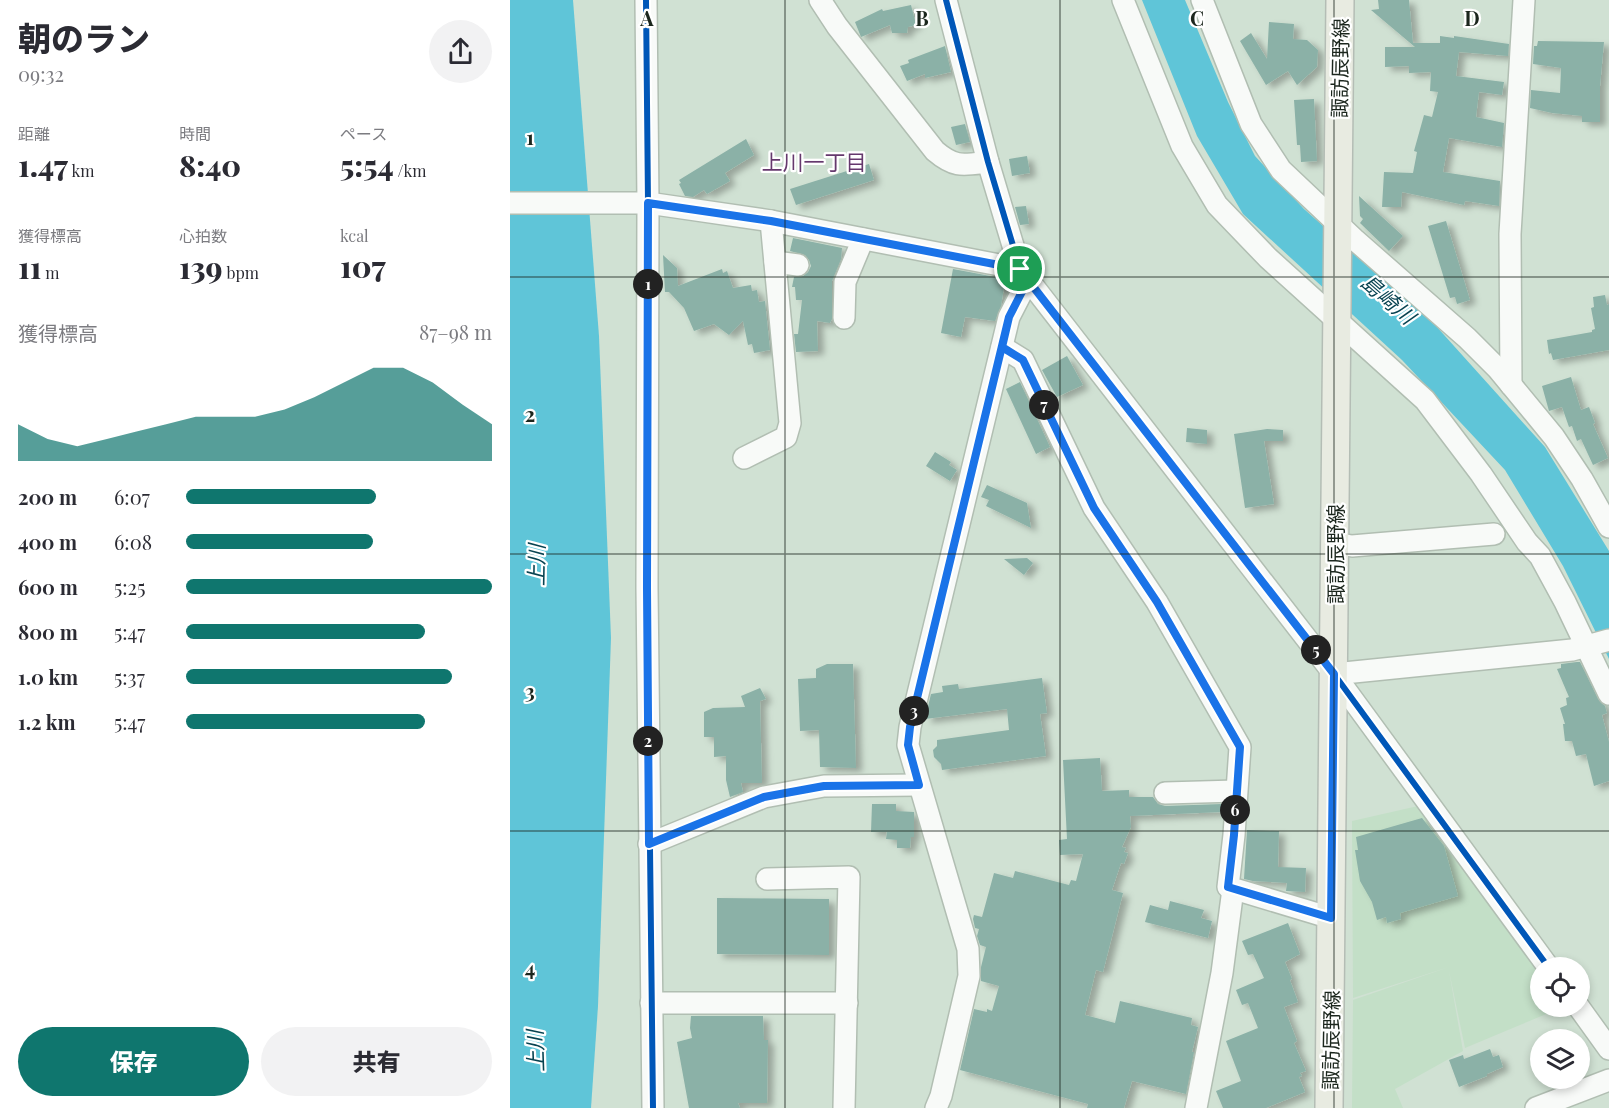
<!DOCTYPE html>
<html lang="ja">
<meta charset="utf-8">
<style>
:root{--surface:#fff;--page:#f2f2f3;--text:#2b2b33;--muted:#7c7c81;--accent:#0f766e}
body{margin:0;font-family:"Playfair Display","Noto Sans JP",serif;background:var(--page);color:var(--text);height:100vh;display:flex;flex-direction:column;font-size:22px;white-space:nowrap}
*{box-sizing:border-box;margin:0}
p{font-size:20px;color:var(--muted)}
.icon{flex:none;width:33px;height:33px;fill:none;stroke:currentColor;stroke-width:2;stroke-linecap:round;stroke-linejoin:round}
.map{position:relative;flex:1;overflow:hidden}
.sheet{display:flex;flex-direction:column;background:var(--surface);width:510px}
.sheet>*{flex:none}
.fabs{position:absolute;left:1020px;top:957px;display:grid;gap:12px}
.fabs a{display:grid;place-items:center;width:60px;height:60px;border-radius:50%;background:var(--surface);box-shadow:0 3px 9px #0003;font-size:30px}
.pin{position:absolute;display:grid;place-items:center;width:51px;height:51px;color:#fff;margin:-26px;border:3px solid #fff;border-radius:50%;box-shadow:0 2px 6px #0007}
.km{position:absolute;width:30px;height:30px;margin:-15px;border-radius:50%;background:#222;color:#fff;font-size:16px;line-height:30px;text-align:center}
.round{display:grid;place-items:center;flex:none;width:63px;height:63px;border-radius:32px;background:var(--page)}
.summary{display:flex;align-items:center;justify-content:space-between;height:102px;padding:0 18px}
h1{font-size:33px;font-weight:800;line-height:45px}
.stats{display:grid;grid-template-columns:repeat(3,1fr);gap:9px;height:102px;padding:6px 18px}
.stats div{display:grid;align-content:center}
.stats b{font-size:30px;font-weight:800}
.stats small{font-size:16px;font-weight:400}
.stats p{font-size:16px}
.chart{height:168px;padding:12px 18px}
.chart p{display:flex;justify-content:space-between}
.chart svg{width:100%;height:108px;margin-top:6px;fill:var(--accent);opacity:.7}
.primary-button{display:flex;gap:12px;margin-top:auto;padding:12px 18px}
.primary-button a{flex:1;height:69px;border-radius:36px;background:var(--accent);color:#fff;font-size:24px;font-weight:800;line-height:69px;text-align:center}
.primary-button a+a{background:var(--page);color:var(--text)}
ul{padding:0 18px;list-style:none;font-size:20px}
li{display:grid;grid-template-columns:96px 72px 1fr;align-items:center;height:45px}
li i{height:15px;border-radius:8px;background:var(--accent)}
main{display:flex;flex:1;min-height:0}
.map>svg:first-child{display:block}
</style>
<main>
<section class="sheet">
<div class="summary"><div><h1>朝のラン</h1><p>09:32</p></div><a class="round"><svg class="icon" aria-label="share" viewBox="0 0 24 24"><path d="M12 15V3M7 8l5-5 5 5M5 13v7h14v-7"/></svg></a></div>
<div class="stats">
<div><p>距離</p><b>1.47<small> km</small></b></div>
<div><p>時間</p><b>8:40</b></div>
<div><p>ペース</p><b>5:54<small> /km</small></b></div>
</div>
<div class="stats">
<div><p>獲得標高</p><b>11<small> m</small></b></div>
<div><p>心拍数</p><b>139<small> bpm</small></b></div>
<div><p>kcal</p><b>107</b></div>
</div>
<div class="chart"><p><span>獲得標高</span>87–98 m</p>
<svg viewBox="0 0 160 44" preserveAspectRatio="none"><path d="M0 44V29L10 35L20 38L30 35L40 32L50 29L60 26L70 26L80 26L90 23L100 18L110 12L120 6L130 6L140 12L150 21L160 29V44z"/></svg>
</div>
<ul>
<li><b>200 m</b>6:07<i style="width:62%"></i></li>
<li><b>400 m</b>6:08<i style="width:61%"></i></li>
<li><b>600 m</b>5:25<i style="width:100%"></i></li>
<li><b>800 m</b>5:47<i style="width:78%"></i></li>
<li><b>1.0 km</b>5:37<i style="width:87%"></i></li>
<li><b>1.2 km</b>5:47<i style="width:78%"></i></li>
</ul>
<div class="primary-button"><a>保存</a><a>共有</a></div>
</section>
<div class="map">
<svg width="1099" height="1108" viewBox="0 0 1099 1108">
<defs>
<filter id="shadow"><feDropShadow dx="6" dy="4" stdDeviation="3" flood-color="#0004"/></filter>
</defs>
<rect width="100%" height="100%" fill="#d0e1d3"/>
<polygon fill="#c3dfc7" points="908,806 1030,972 1030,1006 1053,1007 955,1048 939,971 953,1051 885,1089 893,1108 842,1108 843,1000 939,967 843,998 842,821"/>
<g fill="#5fc5d8">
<polygon points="0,0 63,0 89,336 101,638 88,1006 81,1108 0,1108"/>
<polygon points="632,0 675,0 718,102 745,156 794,209 926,326 1035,447 1099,551 1099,659 1053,566 995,470 892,360 733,214 687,136"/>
</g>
<g fill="#8bb1a7" filter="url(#shadow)">
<polygon points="868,0 899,0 903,43 930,43 930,36 944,38 944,36 999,44 998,56 949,52 946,76 994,82 992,95 969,92 966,117 994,123 992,147 939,138 933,172 990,181 989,206 955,201 954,205 892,192 891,207 872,207 874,172 903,173 907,152 904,151 914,115 922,117 928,92 920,91 921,72 899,73 899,66 875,67 875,47 905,47 861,10 869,9"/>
<polygon points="401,5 406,25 398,27 397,33 382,33 380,25 351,37 345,22 372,9 373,11"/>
<polygon points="759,22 784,24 783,39 797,40 808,50 807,67 787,85 778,71 756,85 730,41 741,33 757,59"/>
<polygon points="1028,41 1094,42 1090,86 1090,122 1072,122 1072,116 1042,113 1020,108 1021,90 1050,93 1051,68 1023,64 1024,46 1027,46"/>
<polygon points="435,46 441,72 415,78 415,74 397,81 390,66 399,63 398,60"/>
<polygon points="804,99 807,161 791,162 790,145 787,145 784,100"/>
<polygon points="455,124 460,142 446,145 441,127"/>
<polygon points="236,139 244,155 215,173 220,181 197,194 194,190 183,197 175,196 169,184 171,183 169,180"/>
<polygon points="517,156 520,173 502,176 499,159"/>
<polygon points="359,164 364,180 286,205 280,189"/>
<polygon points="849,196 893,236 879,251 850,223 853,219 850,216"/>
<polygon points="516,206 519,224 510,225 505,207"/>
<polygon points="936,221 960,300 947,304 945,297 940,298 918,226"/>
<polygon points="283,238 332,248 331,259 322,281 322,319 320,323 307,321 308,351 286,352 284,334 288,334 292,300 286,300 285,287 282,287 284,277 293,276 298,272 301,266 299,260 295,255 280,251"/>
<polygon points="153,255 167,268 168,286 212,269 213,273 217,271 223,288 241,285 242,291 247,290 249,302 255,301 260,350 244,353 242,344 238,345 233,321 219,335 204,324 184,331 174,308 159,292 155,292"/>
<polygon points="443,269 491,278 490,280 495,281 491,306 485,321 455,317 451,337 431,333"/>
<polygon points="1095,295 1097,305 1099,304 1099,350 1043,360 1041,353 1039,354 1037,340 1082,332 1082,330 1085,329 1081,308 1084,307 1083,297"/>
<polygon points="557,356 573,385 547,397 532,370"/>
<polygon points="1061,377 1071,410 1079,407 1085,423 1083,424 1098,458 1083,465 1071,439 1067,441 1062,426 1059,427 1052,407 1039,411 1032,386"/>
<polygon points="510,382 540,447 526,454 496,389"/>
<polygon points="677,428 697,430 697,444 676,442"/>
<polygon points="757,429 773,430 773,441 754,441 764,504 735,508 724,434"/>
<polygon points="425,452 441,462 439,465 447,470 440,481 416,466"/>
<polygon points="477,485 517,503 521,528 476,506 479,500 471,497"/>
<polygon points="517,558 523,563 514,575 494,559"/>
<polygon points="1067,662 1070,662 1088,699 1095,706 1097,713 1092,715 1099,742 1099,781 1084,786 1076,754 1066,756 1062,741 1055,741 1053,724 1055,724 1050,708 1057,705 1056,698 1059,697 1047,669 1051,668 1051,664"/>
<polygon points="317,664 343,664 346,768 310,767 309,730 290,731 288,679 306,678 306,669"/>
<polygon points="532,678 537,713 530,714 536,756 432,770 431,764 424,757 423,750 427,746 427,740 499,730 497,709 415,719 421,694 433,692 432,686 448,684 449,689"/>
<polygon points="250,688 256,699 250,701 252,783 231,783 233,792 220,797 216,780 216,756 204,757 204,737 194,737 194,712 203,708 235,707 231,696"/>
<polygon points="590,758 592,791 619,790 619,797 643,797 648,804 655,806 712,804 712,812 620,816 621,827 612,847 616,848 614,852 618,853 614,864 611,863 602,890 613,893 593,972 586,970 575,1015 605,1023 610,1001 682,1018 681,1025 688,1027 682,1052 684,1052 676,1094 622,1081 614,1108 577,1108 578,1104 450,1070 464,1009 477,1012 477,1009 482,1011 489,986 471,981 471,967 476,947 470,945 467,936 469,929 465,928 463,919 464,915 472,917 484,873 503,878 505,871 559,885 561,880 566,881 573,854 550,855 549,840 557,839 553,760"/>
<polygon points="362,804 386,804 386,811 404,812 404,837 401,837 400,848 387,848 387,840 376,839 377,832 361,832"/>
<polygon points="912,818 934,846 948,896 890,913 891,919 877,923 876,917 867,920 862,902 850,881 845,850 848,850 846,837"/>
<polygon points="737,830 769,831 768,867 796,868 795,892 776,891 777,883 743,881 734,879"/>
<polygon points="207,898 319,899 319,955 207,954"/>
<polygon points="660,901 694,910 691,918 702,921 698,938 635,922 640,905 658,910"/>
<polygon points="778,923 790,954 775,962 782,979 780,980 788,1002 774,1007 787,1041 784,1043 796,1071 790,1073 792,1076 789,1077 795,1092 756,1108 713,1108 706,1091 731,1081 716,1041 748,1028 738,1003 732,1005 726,990 754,978 743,954 738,955 732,941"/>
<polygon points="181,1016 253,1016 254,1040 258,1040 257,1103 228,1103 230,1108 179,1108 167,1042 182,1038 180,1028"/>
<polygon points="980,1049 983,1057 989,1055 993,1067 977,1074 977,1076 949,1087 939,1060 953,1055 954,1059"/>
</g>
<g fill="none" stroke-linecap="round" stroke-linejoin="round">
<g stroke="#b1beb2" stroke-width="24">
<g id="minor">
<polyline points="136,0 138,203 137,588 143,1108"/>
<path d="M310 0 327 26 425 151C445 168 453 165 478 162"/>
<polyline points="436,0 478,162 510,269 824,674 1039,968"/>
<polyline points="613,0 672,146 707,205 758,258 915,400 971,474 1017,542 1030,556 1055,602 1099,694"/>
<polyline points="692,0 741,124 771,170 844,239 957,338 988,369 1044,437 1072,479 1099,527"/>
<polyline points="0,203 138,203 261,221 510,269"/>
<polyline points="265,262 288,265"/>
<polyline points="334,318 335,282 353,239"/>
<polyline points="492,347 513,360 584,508 647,602 730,747 724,835 718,887 821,918"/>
<polyline points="1001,385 1000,234 1014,0"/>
<polyline points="234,458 276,437 280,423 261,221"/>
<polyline points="824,543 842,546 984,534"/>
<polyline points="824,674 1062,650 1099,640"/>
<polyline points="655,793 726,791"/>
<polyline points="139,844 254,797 314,786 409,785"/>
<polyline points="257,879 339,877 334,1108"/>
<polyline points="141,1003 337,1003"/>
<polyline points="1068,1006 1099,1049"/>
<polyline points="426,1108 431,1096 459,976 458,949 398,745 400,727 499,317 518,280"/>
<polyline points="686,1108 712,973 723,889"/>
<polyline points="1026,1108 1099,1080"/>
</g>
</g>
<g stroke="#b4bdb5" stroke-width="30">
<polyline id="major" points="819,1108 830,0"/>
</g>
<use href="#minor" stroke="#f8faf8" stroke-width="21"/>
<use href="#major" stroke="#e8ebe1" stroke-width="27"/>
<g stroke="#fff" stroke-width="10">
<g id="cycleway">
<polyline points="136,0 138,203 137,588 143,1108"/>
<polyline points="436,0 478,162 510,269 824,674 1039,968"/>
</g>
</g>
<use href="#cycleway" stroke="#0057b8" stroke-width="6"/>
</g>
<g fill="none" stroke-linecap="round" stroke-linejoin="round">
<g stroke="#fff" stroke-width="12">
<polyline id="route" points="510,269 261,221 138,203 137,588 139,844 254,797 314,786 409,785 398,745 400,727 499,317 518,280 824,674 821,918 718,887 724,835 730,747 647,602 584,508 513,360 492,347 499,317 518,280 510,269"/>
</g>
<use href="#route" stroke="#1a73e8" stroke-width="8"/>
</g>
<path fill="none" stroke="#1b261d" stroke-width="1.5" stroke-opacity="0.55" d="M275 0V1108M550 0V1108M824 0V1108M0 277H1099M0 554H1099M0 831H1099"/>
<g text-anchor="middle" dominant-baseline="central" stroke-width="4.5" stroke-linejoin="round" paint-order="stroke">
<g font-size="20" fill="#1b261d" stroke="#fff">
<text transform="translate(829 68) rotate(-89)">諏訪辰野線</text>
<text transform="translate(824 554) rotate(-90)">諏訪辰野線</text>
<text transform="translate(820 1040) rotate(-89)">諏訪辰野線</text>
</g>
<g font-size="21" fill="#65386d" stroke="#fff">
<text x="304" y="161">上川一丁目</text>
</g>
<g font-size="21" font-style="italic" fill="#084351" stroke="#fff">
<text transform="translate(879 298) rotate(41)">島崎川</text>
<text transform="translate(25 565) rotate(-89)">上川</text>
<text transform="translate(24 1051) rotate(-92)">上川</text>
</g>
</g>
<g font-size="20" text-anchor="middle" font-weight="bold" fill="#1b261d" stroke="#fff" stroke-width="4.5" stroke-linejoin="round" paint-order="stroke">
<text x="137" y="26">A</text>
<text x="412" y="26">B</text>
<text x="687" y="26">C</text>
<text x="962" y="26">D</text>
<text x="20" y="145">1</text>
<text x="20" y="422">2</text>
<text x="20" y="699">3</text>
<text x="20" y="976">4</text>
</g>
</svg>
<div class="fabs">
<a><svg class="icon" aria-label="locate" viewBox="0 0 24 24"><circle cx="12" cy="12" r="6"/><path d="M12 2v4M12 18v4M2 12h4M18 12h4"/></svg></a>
<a><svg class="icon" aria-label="layers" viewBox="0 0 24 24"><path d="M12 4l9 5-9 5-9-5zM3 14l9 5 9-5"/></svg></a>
</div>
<div class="pin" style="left:510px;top:269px;background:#1e9e55"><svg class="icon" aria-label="arrive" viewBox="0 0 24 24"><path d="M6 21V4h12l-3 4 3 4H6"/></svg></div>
<b class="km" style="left:138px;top:284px">1</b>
<b class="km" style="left:138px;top:741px">2</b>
<b class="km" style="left:404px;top:711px">3</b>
<b class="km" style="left:806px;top:650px">5</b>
<b class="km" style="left:725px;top:810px">6</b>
<b class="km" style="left:534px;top:405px">7</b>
</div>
</main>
